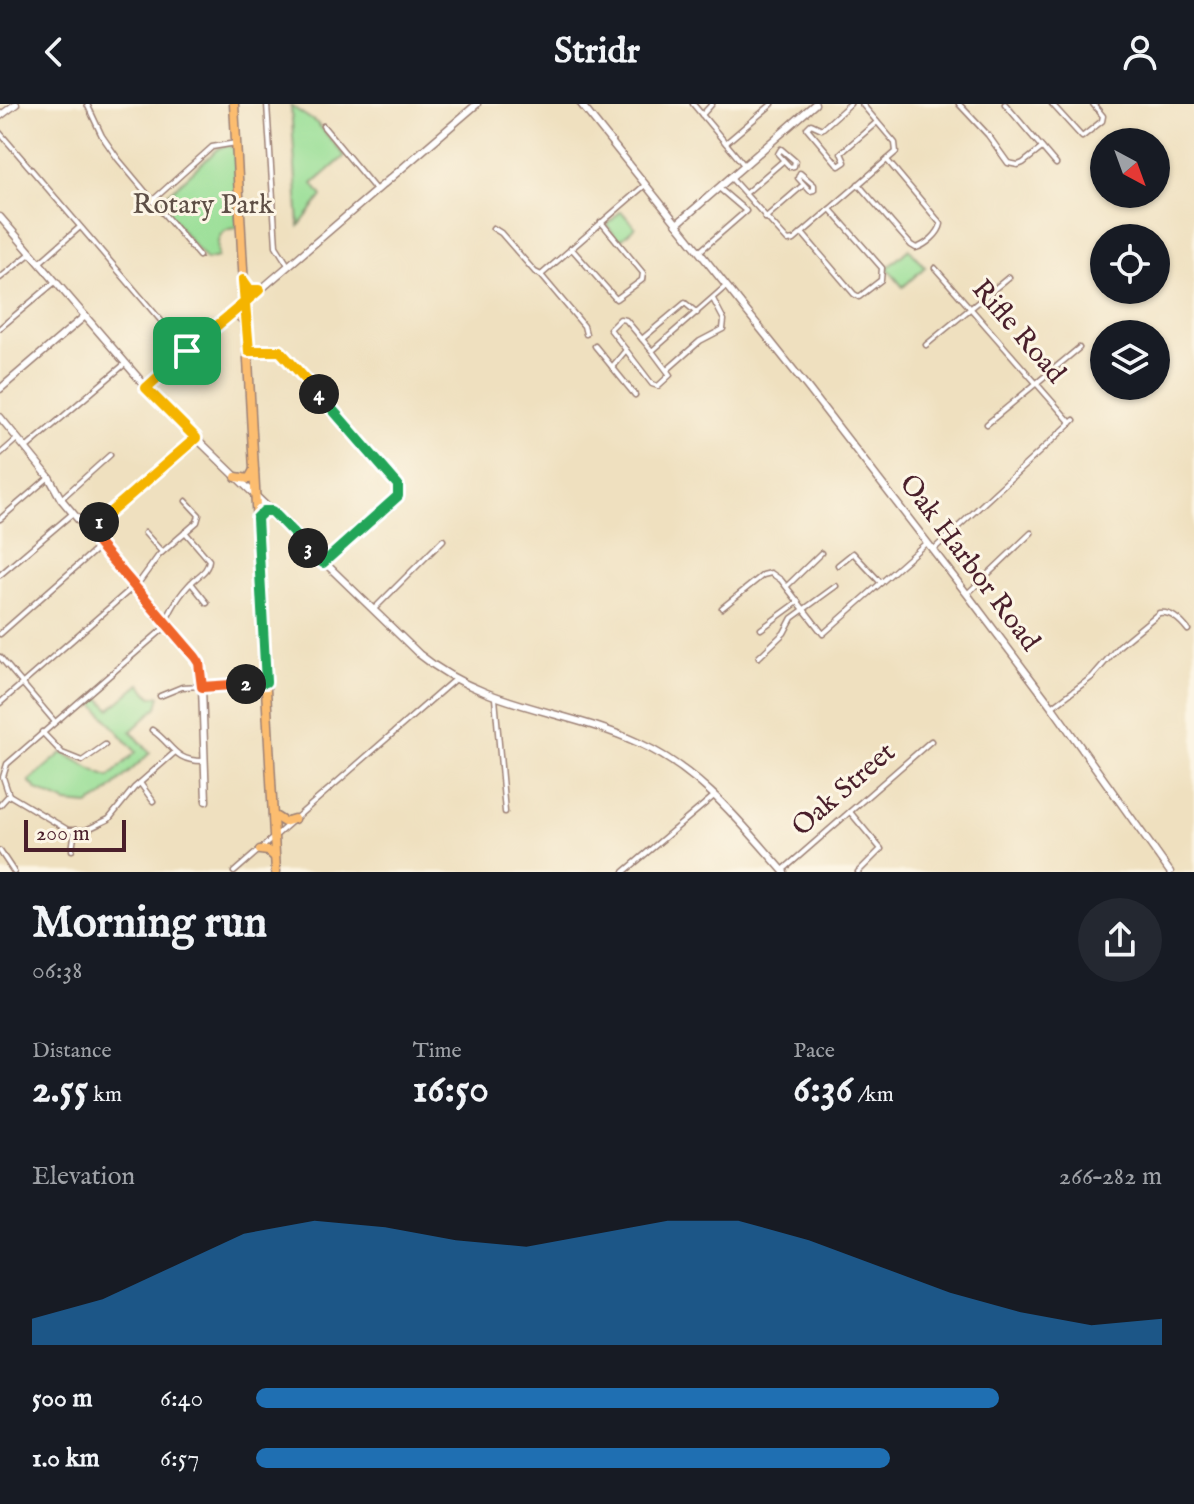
<!DOCTYPE html>
<meta charset="utf-8">
<style>
:root{--surface:#171b24;--page:#242831;--text:#f1f3f6;--muted:#9ea1a6;--accent:#1f6fb2}
body{margin:0;font-family:"IM FELL English",serif;background:var(--page);color:var(--text);height:100vh;display:flex;flex-direction:column;font-size:30px;white-space:nowrap}
*{box-sizing:border-box;margin:0}
p{font-size:26px;color:var(--muted)}
.icon{flex:none;width:44px;height:44px;fill:none;stroke:currentColor;stroke-width:2;stroke-linecap:round;stroke-linejoin:round}
.map{position:relative;height:768px;overflow:hidden}
.panel{display:flex;flex-direction:column;background:var(--surface);flex:1}
.panel>*{flex:none}
.needle{width:52px;rotate:139deg}
.fabs{position:absolute;left:1090px;top:24px;display:grid;gap:16px}
.fabs a{display:grid;place-items:center;width:80px;height:80px;border-radius:50%;background:var(--surface);box-shadow:0 2px 6px #0004;font-size:40px}
.scale{position:absolute;left:24px;bottom:20px;width:102px;box-sizing:border-box;padding-left:8px;border:4px solid #4a1f2b;border-top:0;font-size:22px;line-height:28px;white-space:nowrap;color:#4a1f2b;-webkit-text-stroke:6px #fcf5e5;paint-order:stroke}
.pin{position:absolute;display:grid;place-items:center;width:68px;height:68px;color:#fff;margin:-34px;border-radius:16px;box-shadow:0 4px 12px #0006}
.km{position:absolute;width:40px;height:40px;margin:-20px;border-radius:50%;background:#222;color:#fff;font-size:22px;line-height:40px;text-align:center}
.round{display:grid;place-items:center;flex:none;width:84px;height:84px;border-radius:42px;background:var(--page)}
.overview{display:flex;align-items:center;justify-content:space-between;height:136px;padding:0 32px}
h1{font-size:44px;font-weight:700;line-height:60px}
.figures{display:grid;grid-template-columns:repeat(3,1fr);gap:12px;height:136px;padding:8px 32px}
.figures div{display:grid;align-content:center}
.figures b{font-size:40px;font-weight:700}
.figures small{font-size:22px;font-weight:400}
.figures p{font-size:22px}
.chart{height:224px;padding:16px 32px}
.chart p{display:flex;justify-content:space-between}
.chart svg{width:100%;height:144px;margin-top:8px;fill:var(--accent);opacity:.7}
ul{padding:0 32px;list-style:none;font-size:26px}
li{display:grid;grid-template-columns:128px 96px 1fr;align-items:center;height:60px}
li i{height:20px;border-radius:10px;background:var(--accent)}
header{display:flex;justify-content:space-between;align-items:center;height:104px;padding:0 32px;background:var(--surface);font-size:36px;font-weight:700}
.map>svg:first-child{display:block}
</style>
<header><svg class="icon" aria-label="back" viewBox="0 0 24 24"><path d="M15 5l-7 7 7 7"/></svg>Stridr<svg class="icon" aria-label="person" viewBox="0 0 24 24"><circle cx="12" cy="8" r="4"/><path d="M4 21q1-7 8-7t8 7"/></svg></header>
<div class="map">
<svg width="1194" height="768" viewBox="0 0 1194 768">
<rect width="100%" height="100%" fill="#fcf5e5"/>
<filter id="ink" filterUnits="userSpaceOnUse"><feTurbulence type="fractalNoise" baseFrequency=".0125" numOctaves="2"/><feDisplacementMap in="SourceGraphic" scale="16" xChannelSelector="R" yChannelSelector="G"/><feConvolveMatrix kernelMatrix="1 2 1 2 8 2 1 2 1" color-interpolation-filters="sRGB"/></filter>
<filter id="wash" filterUnits="userSpaceOnUse"><feTurbulence type="fractalNoise" baseFrequency=".006" numOctaves="4" result="noise"/><feDisplacementMap in="SourceGraphic" scale="32" xChannelSelector="R" yChannelSelector="G"/><feGaussianBlur stdDeviation="1.8" result="paint"/><feColorMatrix in="noise" values="0 0 0 0 0 0 0 0 0 0 0 0 0 0 0 0 0 1.4 0 .05"/><feComposite in="paint" operator="in"/></filter>
<g filter="url(#wash)">
<rect width="100%" height="100%" fill="#efe0bf"/>
<g fill="#9adf97" stroke="#727f61" stroke-width="2">
<polygon points="291,2 318,20 345,52 313,80 322,92 299,122"/>
<path d="M229 41 234 44 237 124C218 125 216 136 218 153L206 156 159 98 219 44Z"/>
<polygon points="621,107 635,123 619,137 607,121"/>
<polygon points="909,145 925,163 903,183 887,164"/>
<path d="M140 580 151 593 160 592 157 603 131 627 150 649 102 693 88 701 67 699 37 686 29 677 62 649C80 656 92 668 109 673L136 648 91 597 97 591 110 605Z"/>
</g>
</g>
<g filter="url(#ink)">
<g fill="none" stroke-linecap="round" stroke-linejoin="round">
<g stroke="#9c8075" stroke-width="7">
<g id="minor">
<polyline points="87,0 102,32 118,55 199,152"/>
<polyline points="267,0 276,142 288,161"/>
<polyline points="693,0 744,61"/>
<polyline points="850,0 822,25 811,20 807,24 839,62 845,58 841,49 877,18"/>
<polyline points="959,0 988,31 1008,59 1018,61 1023,59 1042,44"/>
<polyline points="1005,0 1056,60"/>
<polyline points="1052,0 1082,33 1102,17 1103,12 1093,0"/>
<polyline points="702,11 712,0"/>
<polyline points="323,22 376,86"/>
<polyline points="0,29 187,247"/>
<polyline points="726,39 772,0"/>
<polygon points="781,45 795,57 794,62 790,63 778,50"/>
<polygon points="800,69 814,81 814,86 810,87 798,74"/>
<polyline points="730,73 788,137 794,136 896,48 895,39 862,0"/>
<path d="M858 80 911 141 916 144C926 141 939 130 941 120L887 56"/>
<polyline points="746,89 783,57"/>
<polyline points="153,96 212,43 236,39"/>
<polyline points="765,114 802,82"/>
<polyline points="493,124 501,129 535,168 541,171 584,222 586,230"/>
<polyline points="802,129 854,190 859,193 881,176 882,164 830,105"/>
<polyline points="571,144 616,195 642,176 643,169 601,118"/>
<polyline points="699,148 746,107 719,84"/>
<polyline points="39,159 80,123"/>
<polyline points="935,164 1071,319"/>
<polyline points="541,171 645,81"/>
<polyline points="0,174 31,149"/>
<polyline points="0,224 55,178"/>
<polyline points="642,235 685,199 697,209"/>
<polyline points="926,241 1009,173"/>
<polyline points="595,242 635,291"/>
<polyline points="249,246 277,246 282,249 400,387 398,392 325,458"/>
<polyline points="652,247 626,216 620,215 610,225 652,280 658,282 670,271 652,247 725,183"/>
<polyline points="612,263 626,246"/>
<polyline points="667,266 700,237 723,225 724,216 713,195"/>
<polyline points="987,320 1079,244"/>
<polyline points="26,344 126,259"/>
<polyline points="0,350 17,335"/>
<polyline points="61,395 110,351"/>
<polyline points="0,415 49,373"/>
<polyline points="88,428 195,335"/>
<polyline points="145,429 162,448"/>
<polyline points="934,445 1074,316"/>
<polyline points="838,461 853,449 881,479"/>
<polyline points="0,471 73,409"/>
<polyline points="191,479 207,499"/>
<polyline points="787,482 821,449"/>
<polyline points="967,490 1031,429"/>
<polyline points="722,504 763,471 771,469 781,476 823,530 926,439"/>
<polyline points="374,505 443,436"/>
<polyline points="761,525 798,498"/>
<polyline points="0,530 100,442"/>
<polyline points="0,553 55,618"/>
<polyline points="759,553 784,529 792,514 836,482"/>
<polyline points="160,592 182,583 264,579"/>
<polyline points="495,594 505,708"/>
<polyline points="0,599 140,477 159,451 197,418 199,411 186,397"/>
<path d="M1052 603 1092 573 1119 542 1159 509C1170 507 1181 517 1188 526"/>
<path d="M152 626C173 640 173 657 203 657"/>
<polyline points="42,628 62,649 82,657 105,641"/>
<polyline points="140,679 153,697"/>
<polyline points="9,691 68,726 86,726 109,715 134,684 174,649"/>
<path d="M0 701 9 691 3 673 7 660 162 526C170 507 178 491 194 476 202 469 208 466 209 456L185 428"/>
<polyline points="850,708 881,745 858,768"/>
<polyline points="72,746 75,726"/>
<polyline points="0,747 14,768"/>
<polyline points="783,766 931,637"/>
<polyline points="234,768 455,575"/>
<polyline points="624,768 714,692"/>
</g>
</g>
<g stroke="#9c8075" stroke-width="9">
<g id="tertiary">
<polyline points="581,0 808,284 967,490 1052,603 1170,768"/>
<polyline points="0,12 16,0"/>
<path d="M0 113 159 298 419 550C488 606 563 604 639 639 701 667 741 719 784 768"/>
<polyline points="677,120 815,0"/>
<polyline points="146,284 477,0"/>
<polyline points="0,285 85,212"/>
<polyline points="0,313 49,373 61,395 199,559 202,583 206,697"/>
</g>
</g>
<g stroke="#9c8075" stroke-width="11">
<g id="primary">
<polyline points="234,0 276,768"/>
<polyline points="244,179 250,186 259,186"/>
<polyline points="231,210 238,211 246,218"/>
<polyline points="236,373 249,375 254,366"/>
<polyline points="257,414 264,407 272,407"/>
<polyline points="273,711 284,718 294,715"/>
<polyline points="260,746 268,747 275,753"/>
</g>
</g>
<use href="#minor" stroke="#fff" stroke-width="4"/>
<use href="#tertiary" stroke="#fff" stroke-width="6"/>
<use href="#primary" stroke="#fcbd6f" stroke-width="8"/>
</g>
</g>
<g fill="none" stroke-linecap="round" stroke-linejoin="round" filter="url(#ink)">
<g stroke="#fff" stroke-width="16">
<polyline id="split-1" points="99,418 196,334 146,284 187,247"/>
</g>
<g stroke="#fff" stroke-width="16">
<polyline id="split-2" points="99,418 88,428 195,553 199,559 202,583 246,580"/>
</g>
<g stroke="#fff" stroke-width="16">
<polyline id="split-3" points="246,580 266,578 257,414 264,407 272,407 308,444"/>
</g>
<g stroke="#fff" stroke-width="16">
<polyline id="split-4" points="308,444 323,459 398,392 398,381 319,290"/>
</g>
<g stroke="#fff" stroke-width="16">
<path id="split-5" d="M187 247 207 230C224 216 242 201 259 186H250L243 176 249 247H280L319 290"/>
</g>
<use href="#split-1" stroke="#f5b400" stroke-width="10"/>
<use href="#split-2" stroke="#f0652b" stroke-width="10"/>
<use href="#split-3" stroke="#22a559" stroke-width="10"/>
<use href="#split-4" stroke="#22a559" stroke-width="10"/>
<use href="#split-5" stroke="#f5b400" stroke-width="10"/>
</g>
<g text-anchor="middle" dominant-baseline="central" stroke-width="6" stroke-linejoin="round" paint-order="stroke">
<g font-size="28" fill="#5e4f46" stroke="#fcf5e5">
<text x="203" y="101">Rotary Park</text>
</g>
<g font-size="28" fill="#4a1f2b" stroke="#fcf5e5">
<text transform="translate(1018 228) rotate(49)">Rifle Road</text>
<text transform="translate(969 459) rotate(53)">Oak Harbor Road</text>
<text transform="translate(844 686) rotate(-41)">Oak Street</text>
</g>
</g>
</svg>
<div class="fabs">
<a><svg class="needle" viewBox="-14 -14 28 28"><path d="M0-13l5 13h-10z" fill="#e53935"/><path d="M0 13l5-13h-10z" fill="#9ea1a6"/></svg></a>
<a><svg class="icon" aria-label="locate" viewBox="0 0 24 24"><circle cx="12" cy="12" r="6"/><path d="M12 2v4M12 18v4M2 12h4M18 12h4"/></svg></a>
<a><svg class="icon" aria-label="layers" viewBox="0 0 24 24"><path d="M12 4l9 5-9 5-9-5zM3 14l9 5 9-5"/></svg></a>
</div>
<div class="scale">200 m</div>
<div class="pin" style="left:187px;top:247px;background:#1e9e55"><svg class="icon" aria-label="arrive" viewBox="0 0 24 24"><path d="M6 21V4h12l-3 4 3 4H6"/></svg></div>
<b class="km" style="left:99px;top:418px">1</b>
<b class="km" style="left:246px;top:580px">2</b>
<b class="km" style="left:308px;top:444px">3</b>
<b class="km" style="left:319px;top:290px">4</b>
</div>
<section class="panel">
<div class="overview"><div><h1>Morning run</h1><p>06:38</p></div><a class="round"><svg class="icon" aria-label="share" viewBox="0 0 24 24"><path d="M12 15V3M7 8l5-5 5 5M5 13v7h14v-7"/></svg></a></div>
<div class="figures">
<div><p>Distance</p><b>2.55<small> km</small></b></div>
<div><p>Time</p><b>16:50</b></div>
<div><p>Pace</p><b>6:36<small> /km</small></b></div>
</div>
<div class="chart"><p><span>Elevation</span>266–282 m</p>
<svg viewBox="0 0 160 44" preserveAspectRatio="none"><path d="M0 44V36L10 30L20 20L30 10L40 6L50 8L60 12L70 14L80 10L90 6L100 6L110 12L120 20L130 28L140 34L150 38L160 36V44z"/></svg>
</div>
<ul>
<li><b>500 m</b>6:40<i style="width:82%"></i></li>
<li><b>1.0 km</b>6:57<i style="width:70%"></i></li>
</ul>
</section>
